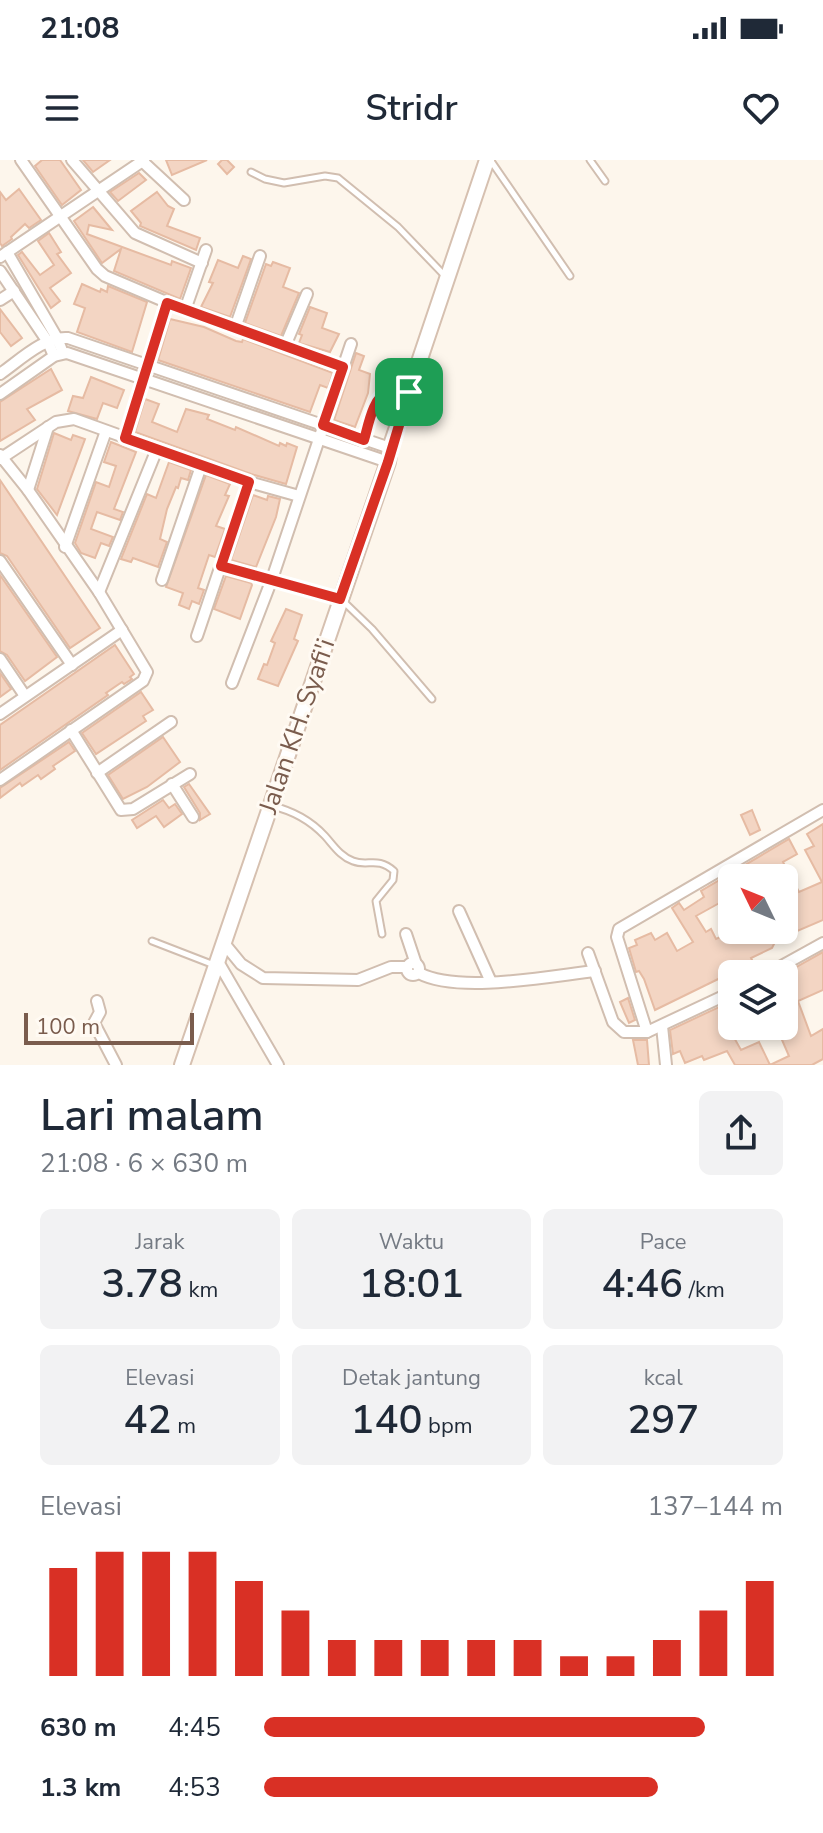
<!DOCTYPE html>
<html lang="id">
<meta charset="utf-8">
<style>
:root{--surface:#fff;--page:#f2f2f3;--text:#1f2937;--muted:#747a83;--accent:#d93025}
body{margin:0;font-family:"Nunito Sans",sans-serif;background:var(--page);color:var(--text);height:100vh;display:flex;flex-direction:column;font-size:30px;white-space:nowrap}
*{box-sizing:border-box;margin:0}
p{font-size:26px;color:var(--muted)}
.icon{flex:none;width:44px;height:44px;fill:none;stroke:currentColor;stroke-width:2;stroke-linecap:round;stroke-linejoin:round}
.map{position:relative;height:905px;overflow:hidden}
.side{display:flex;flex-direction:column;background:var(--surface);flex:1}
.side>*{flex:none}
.needle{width:52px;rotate:313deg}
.tools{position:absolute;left:718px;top:704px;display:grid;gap:16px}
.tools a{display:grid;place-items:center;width:80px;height:80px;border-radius:12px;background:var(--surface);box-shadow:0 4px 12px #0003;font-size:40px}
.scale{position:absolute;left:24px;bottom:20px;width:170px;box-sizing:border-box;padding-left:8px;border:4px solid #7a5c4d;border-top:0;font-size:22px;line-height:28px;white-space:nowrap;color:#7a5c4d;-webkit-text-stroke:6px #fffaf3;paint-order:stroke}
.pin{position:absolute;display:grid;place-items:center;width:68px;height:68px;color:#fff;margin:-34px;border-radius:16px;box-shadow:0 4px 12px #0006}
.round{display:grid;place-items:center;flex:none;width:84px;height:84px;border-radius:12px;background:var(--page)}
.summary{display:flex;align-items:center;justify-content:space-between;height:136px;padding:0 40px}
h1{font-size:44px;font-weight:600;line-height:60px}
.metrics{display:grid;grid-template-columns:repeat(3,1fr);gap:12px;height:136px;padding:8px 40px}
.metrics div{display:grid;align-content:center;border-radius:12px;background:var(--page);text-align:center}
.metrics b{font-size:40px;font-weight:600}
.metrics small{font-size:22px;font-weight:400}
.metrics p{font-size:22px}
.chart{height:224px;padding:16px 40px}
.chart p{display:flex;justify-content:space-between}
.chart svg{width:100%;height:144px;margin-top:8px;stroke:var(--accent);stroke-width:6}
ul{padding:0 40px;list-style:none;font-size:26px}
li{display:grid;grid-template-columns:128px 96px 1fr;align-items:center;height:60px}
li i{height:20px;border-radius:10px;background:var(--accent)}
.status{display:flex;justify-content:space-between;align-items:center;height:56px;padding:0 40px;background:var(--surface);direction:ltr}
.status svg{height:22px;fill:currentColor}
header{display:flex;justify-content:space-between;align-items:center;height:104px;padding:0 40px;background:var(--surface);font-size:36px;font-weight:600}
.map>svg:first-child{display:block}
</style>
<div class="status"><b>21:08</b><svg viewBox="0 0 49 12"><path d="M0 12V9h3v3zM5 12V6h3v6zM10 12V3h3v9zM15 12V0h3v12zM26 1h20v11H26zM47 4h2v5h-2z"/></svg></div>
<header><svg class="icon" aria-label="menu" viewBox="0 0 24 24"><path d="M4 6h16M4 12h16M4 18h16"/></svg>Stridr<svg class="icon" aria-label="heart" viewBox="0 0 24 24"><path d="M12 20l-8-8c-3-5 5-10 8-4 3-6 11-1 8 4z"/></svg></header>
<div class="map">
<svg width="823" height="905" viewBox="0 0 823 905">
<rect width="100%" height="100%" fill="#fdf6ec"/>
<g fill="#f3d5c3" stroke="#e6bba3" stroke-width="2" fill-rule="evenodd">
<polygon points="42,0 60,0 81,30 62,45 35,6"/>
<polygon points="83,0 110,0 93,12"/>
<polygon points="166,0 207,0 172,15"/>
<polygon points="222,0 227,0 234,7 227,14 218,4"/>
<polygon points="139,13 146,20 118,41 110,32"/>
<polygon points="19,29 41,60 29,68 25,64 11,77 12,79 2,86 0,83 0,32 6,40"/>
<polygon points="157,32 168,46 174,49 167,66 200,78 196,90 140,66 141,63 131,51"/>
<polygon points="93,47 112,70 89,65 87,74 171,105 172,101 191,108 180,139 114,111 121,89 102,103 74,61"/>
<polygon points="49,73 61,92 57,94 71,113 50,128 60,141 51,148 18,95 22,92 40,115 54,105 38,81"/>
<polygon points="243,96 251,99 230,157 201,147 213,123 209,122 218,100 238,108"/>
<polygon points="273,102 290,108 283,127 299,133 281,176 245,163 266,104 271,106"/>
<polygon points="82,124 100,132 101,129 107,132 108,126 147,142 132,192 77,172 85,148 74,144"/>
<polygon points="310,147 327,153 322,168 339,174 330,192 299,183 302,175 299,174"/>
<polygon points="0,149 22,178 11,186 0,172"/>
<polygon points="170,159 204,167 236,181 242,182 243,179 333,213 328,228 320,225 310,252 158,200"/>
<polygon points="356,193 364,196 359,210 370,214 368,233 355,267 334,260"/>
<polygon points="51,209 62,230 27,249 35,260 0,281 0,242"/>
<polygon points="91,217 124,230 117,248 103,243 97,259 68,251 73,236 83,238"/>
<polygon points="145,239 159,244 152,262 177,272 186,249 209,255 207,259 235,270 236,267 279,286 280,283 286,286 287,283 297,287 286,324 251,314 135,272"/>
<polygon points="54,273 71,280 73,275 85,279 57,355 37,329"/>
<polygon points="111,282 136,292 114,349 123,352 120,360 97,352 91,369 113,377 109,386 101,383 95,398 81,393 75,383 96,322 109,327 116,306 104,302"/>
<polygon points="169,302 191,310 188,320 181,318 178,328 176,327 167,349 160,379 167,382 158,407 133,398 131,402 121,399 147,334 156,338"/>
<polygon points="206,315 230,324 225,335 229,336 216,366 225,369 215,397 209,395 198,428 204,430 199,444 192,441 189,449 179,445 183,433 166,427"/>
<polygon points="0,320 100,468 70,488 7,396 0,393"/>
<polygon points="253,335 267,340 268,336 280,339 276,357 256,407 231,400"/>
<polygon points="0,415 57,497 25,521 7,495 0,491"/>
<polygon points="226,416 251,423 252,425 240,459 214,449"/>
<polygon points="286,449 302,455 294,479 298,481 278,526 258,519 264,504 267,505 275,483 271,481"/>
<polygon points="115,485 134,514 130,517 132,519 124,524 122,522 106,533 108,535 0,610 0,565"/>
<polygon points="0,513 11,529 0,537"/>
<polygon points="141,532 153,550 143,556 146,561 96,594 82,573"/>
<polygon points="163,577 180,602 147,627 123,639 108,615"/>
<polygon points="69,582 75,591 53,606 55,609 41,619 38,615 22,626 20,623 0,638 0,628"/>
<polygon points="189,624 210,654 200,660 200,653 184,627"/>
<polygon points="163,640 169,648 175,644 182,654 164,667 156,656 137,668 132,660"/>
<polygon points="752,650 760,670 750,675 741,655"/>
<path d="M823 664V760L776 780 772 788 751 798 753 802 655 850 644 819 639 811 636 812 629 788 637 785 635 780 651 773 655 780 667 773 677 791 693 782 672 748 679 743 684 750 704 737 701 731 789 679 797 694 783 702 799 732 822 722 805 690 814 686 807 674ZM732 718H784V770H743L727 778 725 775 716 779 711 769 706 772 696 756 732 736Z"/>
<polygon points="823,792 823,830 798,841 811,876 823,869 823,899 812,905 735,905 727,891 704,900 702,896 685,903 680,891 673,894 670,870 732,841 732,866 728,867 741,890 759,882 770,905 789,896 782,880 789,876 784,862 784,814"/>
<polygon points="628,838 635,860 629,863 620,842"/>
<polygon points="633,880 647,880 649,905 638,905"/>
</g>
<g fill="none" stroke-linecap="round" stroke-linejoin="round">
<g stroke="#d1beb0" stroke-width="9">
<g id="service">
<polyline points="590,0 605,21"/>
<polyline points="491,1 570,116"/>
<polyline points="251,12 265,19 284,23 325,16 338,18 398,67 446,117"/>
<polyline points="344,442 372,469 432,539"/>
<path d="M272 646C294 651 310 660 325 676 334 686 340 696 353 701 368 707 377 696 394 711L393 720 376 741 382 774"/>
<polyline points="152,781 214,805"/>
</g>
</g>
<g stroke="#d1beb0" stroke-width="14">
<g id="minor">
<polyline points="21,0 97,109 105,116 185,150 343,207"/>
<polyline points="72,0 135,73 202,103"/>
<polyline points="141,0 184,40"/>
<polyline points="7,92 57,178 63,193"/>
<polyline points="0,97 144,0"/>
<polyline points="0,111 48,182 54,196"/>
<polyline points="0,140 14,131"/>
<polyline points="185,150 206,90"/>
<polyline points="235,168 260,96"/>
<polyline points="285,186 307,134"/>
<path d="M0 214C19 201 44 176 68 178L390 288"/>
<polyline points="0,234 54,196 67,193 388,302"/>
<polyline points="125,278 167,143"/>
<path d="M363 283C366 269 373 236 389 232 395 231 403 232 409 232"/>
<polyline points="0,295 28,330 99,432 147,512 143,521 0,620"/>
<polyline points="0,299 56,262 74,259 249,322 299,336"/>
<polyline points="28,330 48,267"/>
<polyline points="65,387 106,271"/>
<polyline points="0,401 72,505"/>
<polyline points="221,406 340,439"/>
<polyline points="162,420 201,306"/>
<polyline points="99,432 157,289"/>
<polyline points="197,476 249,322"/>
<polyline points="0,499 25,536"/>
<polyline points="232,523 272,419 351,184"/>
<polyline points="0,554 122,470"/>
<polyline points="71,570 121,650 133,649 190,614"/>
<polyline points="97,613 171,562"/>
<polyline points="172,624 193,657"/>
<polyline points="459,751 491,822"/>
<polyline points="406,774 416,804"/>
<polyline points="223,782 241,804 263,818 358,820 391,807 407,807"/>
<polyline points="588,793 613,862 624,872 647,872 732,832"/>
<polyline points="217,800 278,905"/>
<circle cx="413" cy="809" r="6"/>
<path d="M419 813C458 834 550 816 595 811"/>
<polyline points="767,814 823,783"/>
<polyline points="97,841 100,852 94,863 116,905"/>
<polyline points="662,866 666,905"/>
<polyline points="647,872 617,777 619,769 823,650"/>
</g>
</g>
<g stroke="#d6c0b0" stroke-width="18">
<polyline id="secondary" points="182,905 388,302 390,288 487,0"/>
</g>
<use href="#service" stroke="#fff" stroke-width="5"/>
<use href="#minor" stroke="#fff" stroke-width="10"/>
<use href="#secondary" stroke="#fff" stroke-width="14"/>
</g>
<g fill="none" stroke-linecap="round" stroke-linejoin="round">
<g stroke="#fff" stroke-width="16">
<path id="route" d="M167 143 343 207 323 265 364 280C368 267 373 236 388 232 394 231 403 232 409 232L388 302 340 439 221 406 249 322 125 278Z"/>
</g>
<use href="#route" stroke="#d93025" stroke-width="10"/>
</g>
<g text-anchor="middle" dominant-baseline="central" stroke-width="6" stroke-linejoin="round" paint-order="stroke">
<g font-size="26" fill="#7a5c4d" stroke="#fffaf3">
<text transform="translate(297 566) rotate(-71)">Jalan KH. Syafi'i</text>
</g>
</g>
</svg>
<div class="tools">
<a><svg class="needle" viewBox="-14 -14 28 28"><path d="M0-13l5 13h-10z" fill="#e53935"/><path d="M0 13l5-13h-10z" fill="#747a83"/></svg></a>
<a><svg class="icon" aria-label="layers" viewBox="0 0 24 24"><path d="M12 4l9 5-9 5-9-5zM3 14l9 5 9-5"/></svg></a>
</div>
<div class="scale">100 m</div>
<div class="pin" style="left:409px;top:232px;background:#1e9e55"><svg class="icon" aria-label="arrive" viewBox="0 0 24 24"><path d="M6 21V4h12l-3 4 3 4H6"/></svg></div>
</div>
<section class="side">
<div class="summary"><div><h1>Lari malam</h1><p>21:08 · 6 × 630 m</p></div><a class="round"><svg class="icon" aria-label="share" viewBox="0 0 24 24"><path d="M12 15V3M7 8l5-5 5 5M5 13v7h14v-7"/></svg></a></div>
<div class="metrics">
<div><p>Jarak</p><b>3.78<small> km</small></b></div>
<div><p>Waktu</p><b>18:01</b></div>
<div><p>Pace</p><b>4:46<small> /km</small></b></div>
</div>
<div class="metrics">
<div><p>Elevasi</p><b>42<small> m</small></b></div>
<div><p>Detak jantung</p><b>140<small> bpm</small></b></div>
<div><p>kcal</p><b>297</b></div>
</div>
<div class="chart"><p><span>Elevasi</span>137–144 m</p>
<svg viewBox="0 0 160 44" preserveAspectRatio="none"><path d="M5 44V11M15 44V6M25 44V6M35 44V6M45 44V15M55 44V24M65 44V33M75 44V33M85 44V33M95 44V33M105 44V33M115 44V38M125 44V38M135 44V33M145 44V24M155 44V15"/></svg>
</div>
<ul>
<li><b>630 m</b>4:45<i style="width:85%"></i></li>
<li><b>1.3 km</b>4:53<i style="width:76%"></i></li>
</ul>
</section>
